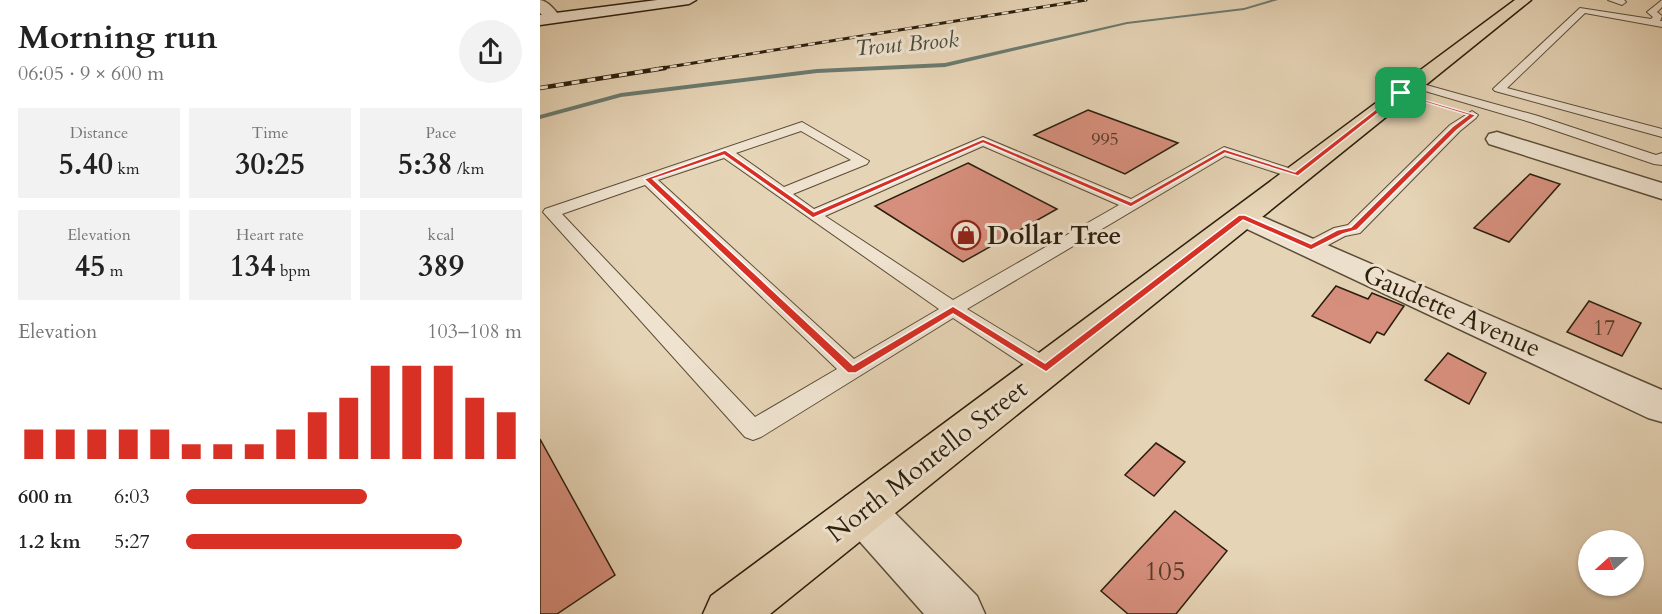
<!DOCTYPE html>
<meta charset="utf-8">
<style>
:root{--surface:#fff;--page:#f2f2f2;--text:#222;--muted:#767676;--accent:#d93025}
body{margin:0;font-family:Cardo,serif;background:var(--page);color:var(--text);height:100vh;display:flex;flex-direction:column;font-size:22px;white-space:nowrap}
*{box-sizing:border-box;margin:0}
p{font-size:20px;color:var(--muted)}
.icon{flex:none;width:33px;height:33px;fill:none;stroke:currentColor;stroke-width:2;stroke-linecap:round;stroke-linejoin:round}
.map{position:relative;flex:1;overflow:hidden}
.details{display:flex;flex-direction:column;background:var(--surface);width:540px}
.details>*{flex:none}
.needle{width:39px;rotate:249deg}
.controls{position:absolute;left:1038px;top:530px;display:grid;gap:12px}
.controls a{display:grid;place-items:center;width:66px;height:66px;border-radius:50%;background:var(--surface);box-shadow:0 2px 4px #0004;font-size:30px}
.pin{position:absolute;display:grid;place-items:center;width:51px;height:51px;color:#fff;margin:-26px;border-radius:12px;box-shadow:0 3px 9px #0006}
.round{display:grid;place-items:center;flex:none;width:63px;height:63px;border-radius:32px;background:var(--page)}
.head{display:flex;align-items:center;justify-content:space-between;height:102px;padding:0 18px}
h1{font-size:33px;font-weight:600;line-height:45px}
.stats{display:grid;grid-template-columns:repeat(3,1fr);gap:9px;height:102px;padding:6px 18px}
.stats div{display:grid;align-content:center;border-radius:0px;background:var(--page);text-align:center}
.stats b{font-size:30px;font-weight:600}
.stats small{font-size:16px;font-weight:400}
.stats p{font-size:16px}
.chart{height:168px;padding:12px 18px}
.chart p{display:flex;justify-content:space-between}
.chart svg{width:100%;height:108px;margin-top:6px;stroke:var(--accent);stroke-width:6}
ul{padding:0 18px;list-style:none;font-size:20px}
li{display:grid;grid-template-columns:96px 72px 1fr;align-items:center;height:45px}
li i{height:15px;border-radius:8px;background:var(--accent)}
main{display:flex;flex:1;min-height:0}
.map>svg:first-child{display:block}
</style>
<main>
<section class="details">
<div class="head"><div><h1>Morning run</h1><p>06:05 · 9 × 600 m</p></div><a class="round"><svg class="icon" aria-label="share" viewBox="0 0 24 24"><path d="M12 15V3M7 8l5-5 5 5M5 13v7h14v-7"/></svg></a></div>
<div class="stats">
<div><p>Distance</p><b>5.40<small> km</small></b></div>
<div><p>Time</p><b>30:25</b></div>
<div><p>Pace</p><b>5:38<small> /km</small></b></div>
</div>
<div class="stats">
<div><p>Elevation</p><b>45<small> m</small></b></div>
<div><p>Heart rate</p><b>134<small> bpm</small></b></div>
<div><p>kcal</p><b>389</b></div>
</div>
<div class="chart"><p><span>Elevation</span>103–108 m</p>
<svg viewBox="0 0 160 44" preserveAspectRatio="none"><path d="M5 44V32M15 44V32M25 44V32M35 44V32M45 44V32M55 44V38M65 44V38M75 44V38M85 44V32M95 44V25M105 44V19M115 44V6M125 44V6M135 44V6M145 44V19M155 44V25"/></svg>
</div>
<ul>
<li><b>600 m</b>6:03<i style="width:54%"></i></li>
<li><b>1.2 km</b>5:27<i style="width:82%"></i></li>
</ul>
</section>
<div class="map">
<svg width="1122" height="614" viewBox="0 0 1122 614">
<rect width="100%" height="100%" fill="#e6d4b6"/>
<filter id="stains"><feTurbulence type="fractalNoise" baseFrequency=".00333" numOctaves="4"/><feColorMatrix values="0 0 0 0 .2 0 0 0 0 .09 0 0 0 0 .02 0 0 0 .5 -.17"/></filter>
<radialGradient id="worn" r=".72"><stop offset=".6" stop-color="#630" stop-opacity="0"/><stop offset="1" stop-color="#630" stop-opacity=".3"/></radialGradient>
<g fill="none" stroke-linecap="round" stroke-linejoin="round">
<polygon fill="#6b7a6e" fill-rule="evenodd" points="731,0 738,0 704,10 587,24 405,67 277,73 81,97 0,119 0,115 81,93 277,69 405,63 587,22 704,8"/>
</g>
<g fill="#d78f7d" stroke="#2b1e0c" stroke-width="1.5">
<polygon points="548,110 638,143 585,174 494,135"/>
<polygon points="428,163 517,209 423,262 335,206"/>
<polygon points="990,174 1020,184 969,242 934,228"/>
<polygon points="796,286 828,299 832,293 864,306 844,335 837,332 830,343 772,316"/>
<polygon points="1049,301 1101,323 1082,356 1027,332"/>
<polygon points="908,353 946,373 929,404 885,380"/>
<polygon points="0,439 75,575 17,614 0,614"/>
<polygon points="616,443 645,462 614,496 585,475"/>
<polygon points="635,511 687,551 636,614 588,614 561,591"/>
</g>
<g fill="none" stroke-linecap="round" stroke-linejoin="round">
<g stroke="#5a4c36" stroke-width="2">
<g id="service">
<polygon points="1068,0 1084,0 1086,2 1082,5"/>
<polygon points="1122,0 1122,7 1117,12 1122,16 1120,21 1122,21 1122,27 1045,13 967,88 1122,129 1122,137 955,91 953,89 1040,8 1111,19 1113,17 1107,12"/>
<polygon points="872,81 998,116 1116,155 1122,153 1122,165 1114,164 990,122 868,86 868,82"/>
<polygon points="932,111 938,115 936,118 920,131 820,233 805,236 777,251 765,251 762,247 765,243 794,228 808,225 910,125"/>
<path d="M262 122 329 161 327 164 253 194 274 209 443 137 591 199 684 147 761 172 763 175 756 179 685 156 427 309 514 362 517 368 514 374 506 376 498 374 413 318 221 437 213 440 205 437 3 212 5 209ZM261 131 311 160 244 187 196 153ZM443 146 579 205 413 300 285 216ZM184 158 399 309 314 359 118 180ZM105 185 297 369 215 417 22 214Z"/>
</g>
</g>
<g stroke="#5a4c36" stroke-width="3">
<g id="minor">
<path d="M0 0C8 1 16 11 21 18L18 21H8L0 13Z"/>
<polygon points="957,132 1122,183 1122,199 949,144 946,139 949,134"/>
<polygon points="702,208 1122,390 1122,422 1108,418 692,222 688,216 692,210"/>
<polygon points="322,490 338,496 437,596 445,614 384,614 306,526 299,511 306,496"/>
</g>
</g>
<g stroke="#2b1e0c" stroke-width="3">
<polygon id="secondary" points="117,0 156,0 149,4 0,25 0,15"/>
</g>
<g stroke="#2b1e0c" stroke-width="3">
<polygon id="primary" points="975,0 991,0 230,614 163,614 171,596"/>
</g>
<use href="#service" fill="#efe3d0" fill-rule="evenodd"/>
<use href="#minor" fill="#efe3d0" fill-rule="evenodd"/>
<use href="#secondary" fill="#efe3d0" fill-rule="evenodd"/>
<use href="#primary" fill="#e6d4b6" fill-rule="evenodd"/>
<g stroke="#2b1e0c" stroke-width="3">
<polyline id="rail-far1" points="116,69 546,0"/>
</g>
<g stroke="#2b1e0c" stroke-width="4.5">
<polyline id="rail" points="0,88 125,68"/>
</g>
<use href="#rail-far1" stroke="#efe3d0" stroke-width="2" stroke-dasharray="7" stroke-linecap="butt"/>
<use href="#rail" stroke="#efe3d0" stroke-width="3" stroke-dasharray="8" stroke-linecap="butt"/>
</g>
<path fill="#d93025" stroke="#fff" stroke-width="1.5" fill-rule="evenodd" d="M858 92 936 115 917 130 817 230 803 234 771 250 703 220 506 372 413 314 316 373H308L104 179 185 150 274 212 443 139 591 202 684 149 755 172ZM861 95 928 115 912 127 811 227 797 230 771 244 705 215H699L505 363 413 306 313 365 113 179 184 155 273 218 443 143 591 207 685 153 758 176Z"/>
<defs>
<g id="shop-ring" transform="scale(1.5)"><circle r="9.5" fill="#efe3d0" stroke="#8f2418" stroke-width="1.5"/><path d="M-5-2.5h2.3a2.7 3.5 0 0 1 5.4 0H5L5.5 6h-11ZM-1.5-2.5h3a1.5 2.3 0 0 0-3 0Z" fill="#8f2418"/></g>
</defs>
<g fill-rule="evenodd">
<use href="#shop-ring" x="426" y="235"/>
</g>
<g text-anchor="middle" dominant-baseline="central" stroke-width="6" stroke-linejoin="round" paint-order="stroke">
<g font-size="18" fill="#563a28">
<text x="565" y="139">995</text>
</g>
<g font-size="22" font-style="italic" fill="#4b4c3d" stroke="#efe3d0">
<text transform="translate(367 44) rotate(-5)">Trout Brook</text>
</g>
<g font-size="22" fill="#563a28">
<text x="1064" y="328">17</text>
</g>
<g font-size="26" font-weight="bold" fill="#2b1e0c" stroke="#efe3d0" text-anchor="start">
<text x="447" y="235">Dollar Tree</text>
</g>
<g font-size="26" fill="#2b1e0c" stroke="#efe3d0">
<text transform="translate(912 311) rotate(24)">Gaudette Avenue</text>
<text transform="translate(387 461) rotate(-38)">North Montello Street</text>
</g>
<g font-size="27" fill="#563a28">
<text x="625" y="571">105</text>
</g>
</g>
<rect width="100%" height="100%" filter="url(#stains)"/>
<rect width="100%" height="100%" fill="url(#worn)"/>
</svg>
<div class="controls">
<a><svg class="needle" viewBox="-14 -14 28 28"><path d="M0-13l5 13h-10z" fill="#e53935"/><path d="M0 13l5-13h-10z" fill="#767676"/></svg></a>
</div>
<div class="pin" style="left:861px;top:93px;background:#1e9e55"><svg class="icon" aria-label="arrive" viewBox="0 0 24 24"><path d="M6 21V4h12l-3 4 3 4H6"/></svg></div>
</div>
</main>
